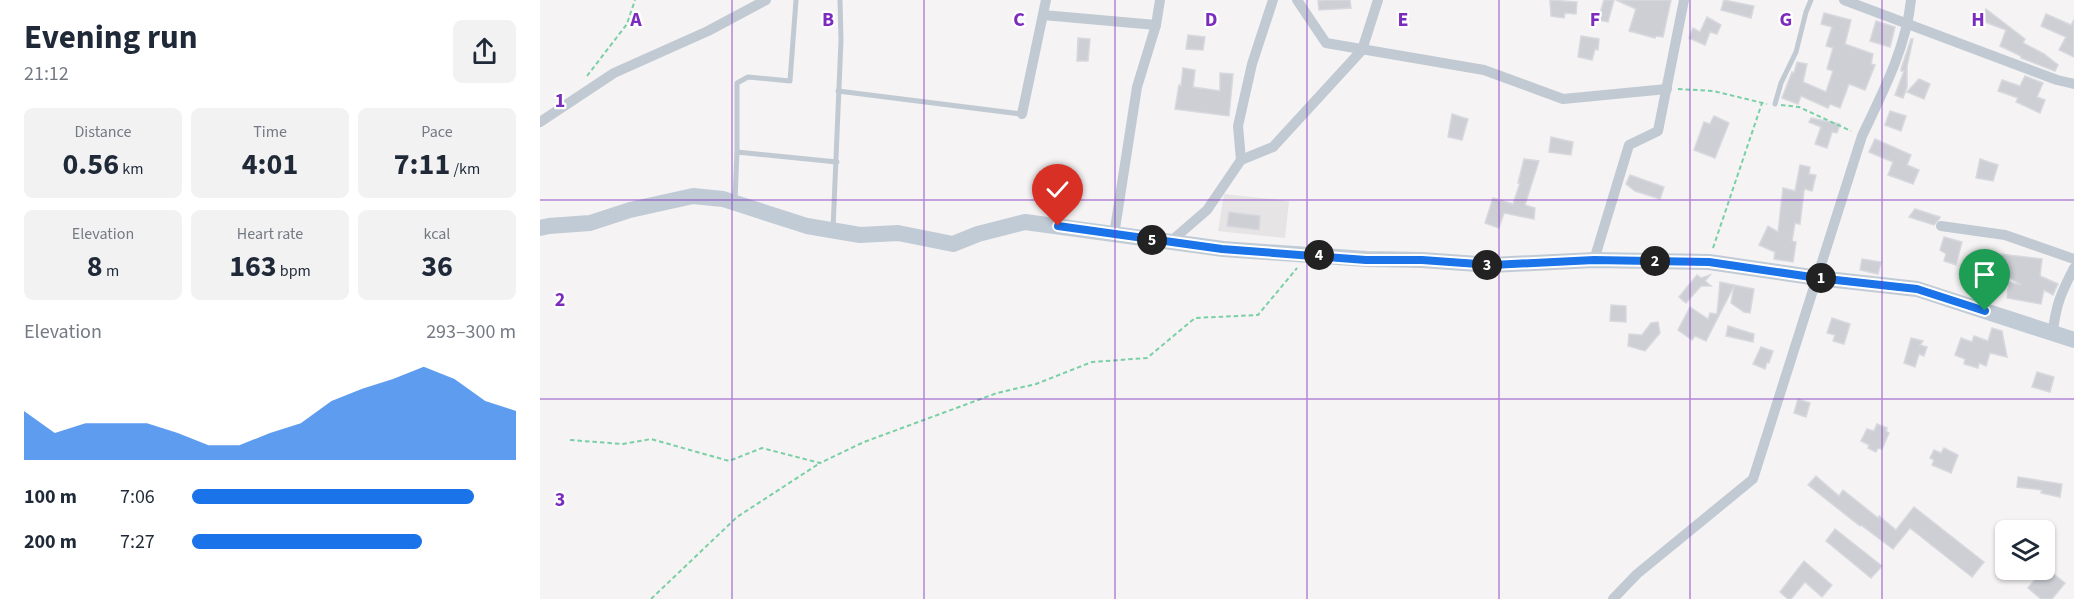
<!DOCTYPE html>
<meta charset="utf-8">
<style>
:root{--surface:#fff;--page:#f2f2f3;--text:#1f2937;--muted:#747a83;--accent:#1a73e8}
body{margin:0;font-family:"Source Sans 3",sans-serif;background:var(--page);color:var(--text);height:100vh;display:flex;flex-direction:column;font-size:22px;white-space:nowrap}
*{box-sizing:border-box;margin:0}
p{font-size:20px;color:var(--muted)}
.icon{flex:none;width:33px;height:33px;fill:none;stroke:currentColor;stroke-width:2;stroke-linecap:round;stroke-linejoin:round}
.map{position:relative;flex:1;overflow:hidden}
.sheet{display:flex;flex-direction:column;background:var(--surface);width:540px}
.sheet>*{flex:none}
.tools{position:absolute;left:1455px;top:520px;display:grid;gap:12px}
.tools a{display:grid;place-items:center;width:60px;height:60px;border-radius:9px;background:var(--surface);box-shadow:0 2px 4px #0004;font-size:30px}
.pin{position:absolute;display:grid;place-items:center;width:51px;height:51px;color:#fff;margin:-62px -26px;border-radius:50% 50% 50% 0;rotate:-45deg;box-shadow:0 0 6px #0007}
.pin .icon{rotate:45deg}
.km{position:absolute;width:30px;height:30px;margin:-15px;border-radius:50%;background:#222;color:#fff;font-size:16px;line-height:30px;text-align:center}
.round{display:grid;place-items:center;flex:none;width:63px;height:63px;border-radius:9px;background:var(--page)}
.overview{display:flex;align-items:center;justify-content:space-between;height:102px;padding:0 24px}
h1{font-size:33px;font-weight:700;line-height:45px}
.stats{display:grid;grid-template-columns:repeat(3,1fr);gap:9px;height:102px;padding:6px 24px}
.stats div{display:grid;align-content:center;border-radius:9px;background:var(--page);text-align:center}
.stats b{font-size:30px;font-weight:700}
.stats small{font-size:16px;font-weight:400}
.stats p{font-size:16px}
.chart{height:168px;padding:12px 24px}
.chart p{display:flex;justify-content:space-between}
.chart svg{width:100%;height:108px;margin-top:6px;fill:var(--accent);opacity:.7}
ul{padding:0 24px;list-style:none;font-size:20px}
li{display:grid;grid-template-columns:96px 72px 1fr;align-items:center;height:45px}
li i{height:15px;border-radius:8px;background:var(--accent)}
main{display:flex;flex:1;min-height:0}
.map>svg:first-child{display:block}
</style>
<main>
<section class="sheet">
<div class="overview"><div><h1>Evening run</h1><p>21:12</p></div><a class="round"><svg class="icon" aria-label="share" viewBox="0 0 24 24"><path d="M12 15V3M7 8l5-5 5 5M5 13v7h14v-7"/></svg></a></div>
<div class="stats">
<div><p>Distance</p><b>0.56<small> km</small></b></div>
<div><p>Time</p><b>4:01</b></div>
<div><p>Pace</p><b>7:11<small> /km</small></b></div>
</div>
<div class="stats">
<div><p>Elevation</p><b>8<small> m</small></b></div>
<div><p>Heart rate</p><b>163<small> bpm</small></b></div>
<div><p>kcal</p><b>36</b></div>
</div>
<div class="chart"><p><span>Elevation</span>293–300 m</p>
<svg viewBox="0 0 160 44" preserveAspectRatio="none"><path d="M0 44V24L10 33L20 29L30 29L40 29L50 33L60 38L70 38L80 33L90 29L100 20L110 15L120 11L130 6L140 11L150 20L160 24V44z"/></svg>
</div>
<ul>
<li><b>100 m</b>7:06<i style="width:87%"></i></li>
<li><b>200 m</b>7:27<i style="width:71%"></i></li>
</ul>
</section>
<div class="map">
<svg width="1534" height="599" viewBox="0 0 1534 599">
<rect width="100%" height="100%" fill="#f5f3f3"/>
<polygon fill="#e6e4e5" points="684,194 749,201 745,238 678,231"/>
<g fill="#cdcfd5" stroke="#d7d9de" stroke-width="1.5">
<polygon points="786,0 810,0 811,8 779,10 778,1"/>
<polygon points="1010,0 1037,2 1036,14 1025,13 1024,18 1011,16"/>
<polygon points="1064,0 1074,0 1068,22 1058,20"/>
<polygon points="1076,0 1131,0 1123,37 1116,36 1115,38 1089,31 1096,9"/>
<polygon points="1184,0 1214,6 1211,18 1181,10"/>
<polygon points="1446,9 1485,39 1483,43 1504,54 1518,65 1515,71 1481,58 1481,56 1460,46 1466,30 1442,21"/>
<polygon points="1284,13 1311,20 1305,44 1333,54 1331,64 1335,65 1325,90 1309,84 1300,108 1290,104 1288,108 1261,96 1258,104 1242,98 1252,72 1254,73 1257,62 1267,64 1263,82 1286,92 1293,71 1287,69 1293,48 1286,46 1292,27 1281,24"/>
<polygon points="1506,14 1531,25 1534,20 1534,57 1519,50 1526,37 1501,26"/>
<polygon points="1167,17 1181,25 1177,34 1170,32 1165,45 1149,38 1153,28 1160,32"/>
<polygon points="1336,21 1355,27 1350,47 1330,41"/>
<polygon points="648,35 665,37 663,50 646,49"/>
<polygon points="1041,36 1059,39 1058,50 1055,49 1052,60 1038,57"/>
<polygon points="538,38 550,39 548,61 537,61"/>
<polygon points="1371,39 1373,39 1367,66 1367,87 1363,98 1355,95 1364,71 1361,71 1361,69"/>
<polygon points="643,68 655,70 653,87 680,91 680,73 693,74 689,116 635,109 639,85 641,86"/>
<polygon points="1485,76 1503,83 1497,97 1505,100 1500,113 1476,102 1478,98 1458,91 1462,80 1480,86"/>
<polygon points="1379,79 1390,84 1384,99 1367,92"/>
<polygon points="1350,111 1366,116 1361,131 1345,125"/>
<polygon points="912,114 928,119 922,140 908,137"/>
<polygon points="1174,116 1189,123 1175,158 1154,150 1164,122 1170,124"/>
<polygon points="1271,118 1300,124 1297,133 1292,132 1287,148 1275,144 1281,127 1269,122"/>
<polygon points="1011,137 1033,142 1031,155 1009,152"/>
<polygon points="1335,139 1371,155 1367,165 1379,170 1373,184 1348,175 1353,162 1329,152"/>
<polygon points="984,159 999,161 985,205 995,208 994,219 964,213 959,228 945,223 953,198 973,204 980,183 978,183"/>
<polygon points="1440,159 1458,165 1453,181 1436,178"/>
<polygon points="1260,165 1270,167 1269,174 1276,175 1272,191 1265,189 1264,191 1260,224 1255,223 1252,241 1256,242 1253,262 1234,259 1235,252 1219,245 1228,226 1238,232 1243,188 1255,191"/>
<polygon points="1090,175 1124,187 1120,199 1095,191 1086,184"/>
<polygon points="1375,209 1400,217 1399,219 1394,225 1369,217"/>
<polygon points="689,212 720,216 719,230 687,226"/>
<polygon points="1404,237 1422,242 1416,265 1404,261 1406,254 1400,250"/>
<polygon points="1460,254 1502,259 1500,276 1518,284 1513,295 1504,290 1501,304 1467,298 1469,282 1481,285 1458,270"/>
<polygon points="1322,259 1341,262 1338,274 1320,270"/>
<polygon points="1157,275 1161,278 1170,275 1165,281 1171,286 1161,286 1146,303 1139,297"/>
<polygon points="1180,282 1214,289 1210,313 1204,312 1191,303 1194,286 1166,341 1155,336 1152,340 1138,330 1150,307 1168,319 1170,313 1177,314"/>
<polygon points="1071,305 1086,306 1086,322 1070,321"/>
<polygon points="1292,318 1310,324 1304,344 1293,341 1295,335 1287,333"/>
<polygon points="1118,322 1120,333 1105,351 1088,346 1089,334 1102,335 1111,323"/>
<polygon points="1188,326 1214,334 1213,342 1186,336"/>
<polygon points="1452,328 1462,331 1467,357 1450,353 1446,366 1439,363 1438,368 1424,364 1425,359 1415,355 1421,338 1432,342 1434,336 1448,341"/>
<polygon points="1371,338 1383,341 1380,345 1387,347 1384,356 1379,354 1375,367 1364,363"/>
<polygon points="1221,347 1233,351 1229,363 1227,362 1225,369 1213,364"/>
<polygon points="1497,372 1514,377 1510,392 1492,387"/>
<polygon points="1258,399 1270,403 1266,417 1254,413"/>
<polygon points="1337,424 1347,428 1346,431 1349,433 1342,449 1338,448 1336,452 1328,448 1329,445 1321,441 1327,429 1334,431"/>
<polygon points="1404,448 1418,455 1411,473 1392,465 1394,460 1390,458 1394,450 1401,453"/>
<polygon points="1276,476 1299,496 1303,490 1338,518 1339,516 1356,530 1374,507 1444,562 1432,577 1370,528 1353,549 1321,525 1320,526 1268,485"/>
<polygon points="1478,477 1522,484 1520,497 1501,493 1502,490 1477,487"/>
<polygon points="1295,529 1342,566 1331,578 1286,541"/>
<polygon points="1264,561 1292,585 1282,597 1265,582 1251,599 1248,599 1240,592"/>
<polygon points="1505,567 1525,583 1512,599 1501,599 1488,588"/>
</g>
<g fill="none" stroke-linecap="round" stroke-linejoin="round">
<g stroke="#7ad0a6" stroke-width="2" stroke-dasharray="4.5 3" stroke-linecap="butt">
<polyline points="47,76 87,24 95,0"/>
<polyline points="1138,89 1173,91 1227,104"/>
<polyline points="1241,105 1259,107 1311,131"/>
<polyline points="1173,248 1222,103"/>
<polyline points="30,440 83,444 111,439 189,461 222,448 280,463 324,442 457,393 496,384 552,362 607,358 655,318 718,315 757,268"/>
<polyline points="111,599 197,517 280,463"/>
</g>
<g stroke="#c1cad2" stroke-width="5">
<polyline points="298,91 481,114"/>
<polyline points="1235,104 1241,83 1256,52 1266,12 1271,0"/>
<polyline points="197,152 197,83 208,77 250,81 256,0"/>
<polyline points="195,200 197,152 297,162"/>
<polyline points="293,229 301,40 300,0"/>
</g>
<g stroke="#c1cad2" stroke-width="10">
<polyline points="757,0 786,43 944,70 1023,99 1127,89"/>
<polyline points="1304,0 1517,80 1534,84"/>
<polyline points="503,15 616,25"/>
<polyline points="482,114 506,0"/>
<polyline points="0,122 74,73 168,31 226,0"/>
<polyline points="701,160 698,126 712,64 733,0"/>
<polyline points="1401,226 1465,235 1534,259"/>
<polyline points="574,235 597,87 616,25 620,0"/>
<polyline points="630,242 667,210 701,160 733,147 822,50 838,0"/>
<polyline points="1054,260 1089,145 1118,131 1144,0"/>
<path d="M1513 333C1515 306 1522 291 1534 268"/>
<path d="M1073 599 1097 574 1213 479 1322 136C1343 92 1366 48 1371 0"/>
</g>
<polyline stroke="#c1cbd6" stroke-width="16" points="0,228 9,226 50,223 90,210 153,196 183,199 267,226 320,235 358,233 413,244 438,234 485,222 683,249 826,259 882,260 952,265 1054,260 1169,262 1278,278 1377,289 1534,340"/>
</g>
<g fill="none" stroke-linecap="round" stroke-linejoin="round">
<g stroke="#fff" stroke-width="12">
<polyline id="route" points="518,226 682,249 826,260 882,260 952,265 1054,260 1169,262 1278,278 1377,289 1445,311"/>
</g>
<use href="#route" stroke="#1a73e8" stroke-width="8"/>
</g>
<path fill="none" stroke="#7b2cbf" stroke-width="1.5" stroke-opacity="0.55" d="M192 0V599M384 0V599M575 0V599M767 0V599M959 0V599M1150 0V599M1342 0V599M0 200H1534M0 399H1534"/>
<g font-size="20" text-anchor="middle" font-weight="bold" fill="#7b2cbf" stroke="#fff" stroke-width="4.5" stroke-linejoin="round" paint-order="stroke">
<text x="96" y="26">A</text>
<text x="288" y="26">B</text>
<text x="479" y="26">C</text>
<text x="671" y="26">D</text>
<text x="863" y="26">E</text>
<text x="1055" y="26">F</text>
<text x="1246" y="26">G</text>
<text x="1438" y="26">H</text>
<text x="20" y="107">1</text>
<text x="20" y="306">2</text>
<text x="20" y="506">3</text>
</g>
</svg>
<div class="tools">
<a><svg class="icon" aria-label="layers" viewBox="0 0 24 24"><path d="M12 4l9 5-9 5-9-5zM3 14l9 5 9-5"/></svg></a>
</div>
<div class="pin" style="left:1445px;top:311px;background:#1e9e55"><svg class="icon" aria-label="arrive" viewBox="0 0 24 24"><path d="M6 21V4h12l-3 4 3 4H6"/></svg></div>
<div class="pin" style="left:518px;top:226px;background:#d93025"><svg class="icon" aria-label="check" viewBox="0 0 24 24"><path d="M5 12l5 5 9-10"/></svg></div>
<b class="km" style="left:1281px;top:278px">1</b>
<b class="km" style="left:1115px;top:261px">2</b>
<b class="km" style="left:947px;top:265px">3</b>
<b class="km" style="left:779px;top:255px">4</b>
<b class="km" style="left:612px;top:240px">5</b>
</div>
</main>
